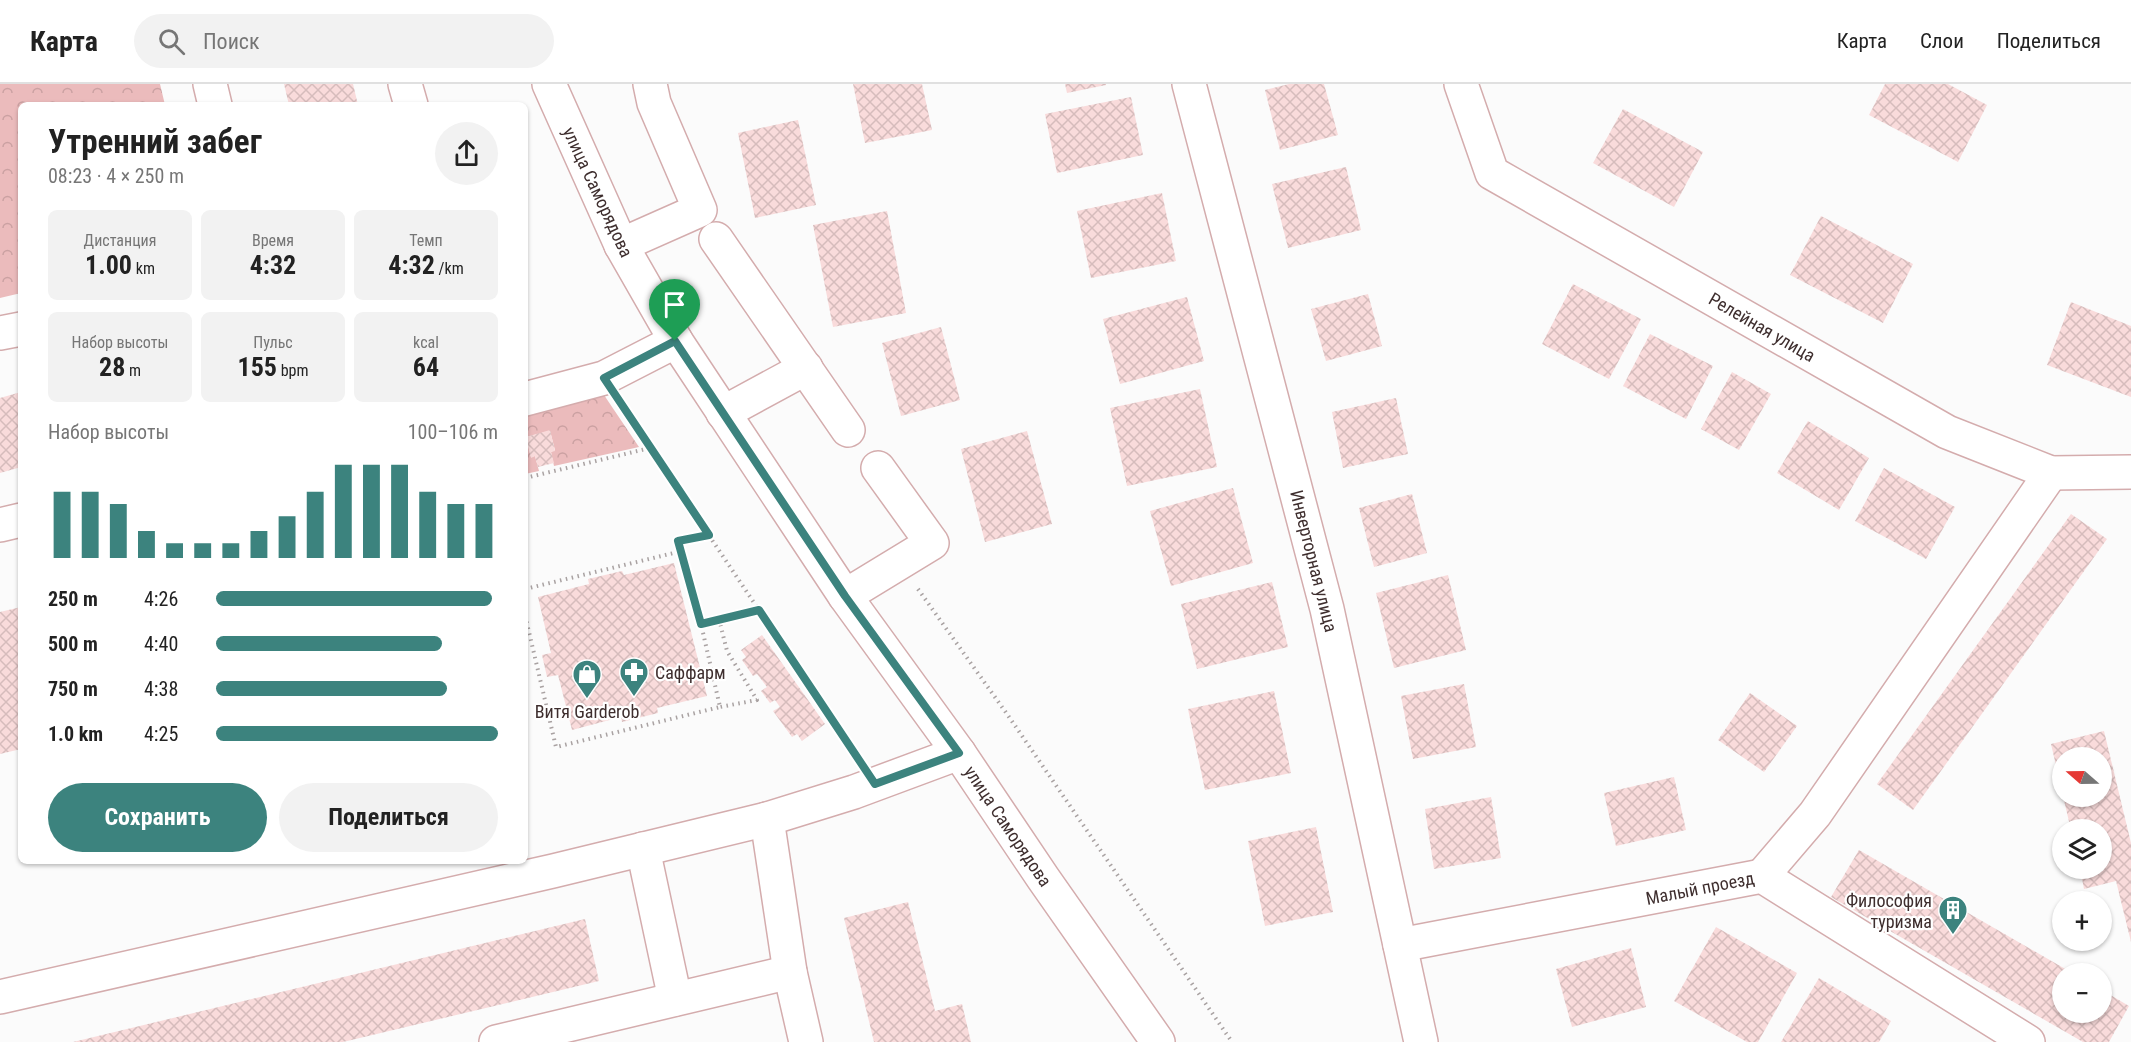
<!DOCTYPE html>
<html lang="ru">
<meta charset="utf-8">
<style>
:root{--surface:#fff;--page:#f2f2f2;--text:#222;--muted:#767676;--line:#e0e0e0;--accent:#3c837e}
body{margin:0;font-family:"Roboto Condensed",sans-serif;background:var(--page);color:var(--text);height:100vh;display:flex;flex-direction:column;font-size:22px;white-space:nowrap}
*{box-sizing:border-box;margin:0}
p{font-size:20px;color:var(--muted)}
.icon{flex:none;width:33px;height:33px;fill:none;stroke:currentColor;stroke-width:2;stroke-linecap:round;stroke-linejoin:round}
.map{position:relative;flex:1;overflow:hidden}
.panel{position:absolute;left:18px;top:18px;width:510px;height:762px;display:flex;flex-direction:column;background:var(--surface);border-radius:9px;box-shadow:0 2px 4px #0004}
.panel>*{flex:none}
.needle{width:39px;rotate:290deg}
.controls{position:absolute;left:2052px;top:663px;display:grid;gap:12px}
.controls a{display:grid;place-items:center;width:60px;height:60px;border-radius:50%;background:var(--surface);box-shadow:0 2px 4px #0004;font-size:30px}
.pin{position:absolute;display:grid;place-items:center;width:51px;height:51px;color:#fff;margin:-62px -26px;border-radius:50% 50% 50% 0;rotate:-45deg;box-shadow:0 0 6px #0007}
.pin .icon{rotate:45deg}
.round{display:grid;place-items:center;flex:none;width:63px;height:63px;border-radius:32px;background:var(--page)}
.headline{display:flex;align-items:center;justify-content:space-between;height:102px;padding:0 30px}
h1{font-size:33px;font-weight:700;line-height:45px}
.figures{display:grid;grid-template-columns:repeat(3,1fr);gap:9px;height:102px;padding:6px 30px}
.figures div{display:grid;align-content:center;border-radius:9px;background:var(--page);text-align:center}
.figures b{font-size:26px;font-weight:700}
.figures small{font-size:16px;font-weight:400}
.figures p{font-size:16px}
.chart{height:168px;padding:12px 30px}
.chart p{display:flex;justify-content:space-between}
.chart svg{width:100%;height:108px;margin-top:6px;stroke:var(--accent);stroke-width:6}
.action{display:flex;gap:12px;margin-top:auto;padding:12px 30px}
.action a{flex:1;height:69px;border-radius:36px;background:var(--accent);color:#fff;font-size:24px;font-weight:700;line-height:69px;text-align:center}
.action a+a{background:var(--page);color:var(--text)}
ul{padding:0 30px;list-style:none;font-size:20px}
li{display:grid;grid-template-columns:96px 72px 1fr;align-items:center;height:45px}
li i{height:15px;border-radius:8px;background:var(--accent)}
header{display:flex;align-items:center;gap:36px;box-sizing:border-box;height:84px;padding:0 30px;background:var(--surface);border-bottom:2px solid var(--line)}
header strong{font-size:28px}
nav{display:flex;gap:33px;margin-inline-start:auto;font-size:21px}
.search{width:420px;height:54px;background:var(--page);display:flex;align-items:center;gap:15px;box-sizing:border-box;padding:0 21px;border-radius:33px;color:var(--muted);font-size:22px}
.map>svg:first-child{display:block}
</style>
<header>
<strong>Карта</strong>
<div class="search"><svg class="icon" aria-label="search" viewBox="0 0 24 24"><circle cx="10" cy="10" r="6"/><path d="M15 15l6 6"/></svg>Поиск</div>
<nav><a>Карта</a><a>Слои</a><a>Поделиться</a></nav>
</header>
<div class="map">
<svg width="2131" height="958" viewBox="0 0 2131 958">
<defs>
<pattern id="park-crowns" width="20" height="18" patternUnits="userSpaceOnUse" patternTransform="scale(1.5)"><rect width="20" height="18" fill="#ebbbbc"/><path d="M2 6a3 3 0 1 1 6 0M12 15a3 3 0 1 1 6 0" fill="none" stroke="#cba1a2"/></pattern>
<pattern id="building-cross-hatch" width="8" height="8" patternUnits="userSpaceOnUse" patternTransform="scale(1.5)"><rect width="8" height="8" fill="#f9dbdb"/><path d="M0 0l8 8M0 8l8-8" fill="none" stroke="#d6bcbc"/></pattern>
</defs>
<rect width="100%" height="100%" fill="#fbfbfb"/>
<g fill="url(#park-crowns)">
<polygon points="0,0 160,0 165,21 21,21 21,209 0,214"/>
<polygon points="604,311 639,363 554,382 551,368 555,366 550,347 526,353 531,373 535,372 539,387 525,390 525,331"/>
</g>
<g fill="url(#building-cross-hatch)">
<polygon points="284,0 353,0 358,21 289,21"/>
<polygon points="853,0 922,0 932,46 865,59"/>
<polygon points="1065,0 1106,0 1106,1 1067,9"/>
<polygon points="1289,0 1324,0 1338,51 1280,66 1265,6"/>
<polygon points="1885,0 1948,0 1987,21 1958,78 1869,31"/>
<polygon points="1131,13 1143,71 1057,89 1045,30"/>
<polygon points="1623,25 1703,68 1674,123 1593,79"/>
<polygon points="798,36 816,121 755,134 738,49"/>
<polygon points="1346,83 1361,146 1288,164 1272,100"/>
<polygon points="1162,109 1176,177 1091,194 1077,127"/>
<polygon points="887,127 906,229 833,243 813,141"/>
<polygon points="1821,132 1913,180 1883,239 1790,191"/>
<polygon points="1573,200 1641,235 1609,295 1542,260"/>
<polygon points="1368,210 1382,262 1326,277 1311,225"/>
<polygon points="1187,213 1204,277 1120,300 1103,235"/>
<polygon points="2071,218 2131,242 2131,313 2047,281"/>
<polygon points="941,243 960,316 901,332 882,259"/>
<polygon points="1650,250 1713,282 1686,335 1623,302"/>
<polygon points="1732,288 1771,310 1739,366 1701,345"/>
<polygon points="1200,305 1217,383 1127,402 1110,324"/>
<polygon points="21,308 21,383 0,389 0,314"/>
<polygon points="1396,314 1408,370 1343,384 1332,328"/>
<polygon points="1808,337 1869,374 1839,426 1777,389"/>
<polygon points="550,346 555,367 551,368 554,379 538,383 535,372 531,374 526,353"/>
<polygon points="1027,347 1052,440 985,458 961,365"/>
<polygon points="1884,384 1955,423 1926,475 1855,437"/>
<polygon points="1233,404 1253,479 1171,502 1150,427"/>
<polygon points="1412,410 1427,469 1374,483 1359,424"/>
<polygon points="2071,430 2107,455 1913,726 1877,700"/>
<polygon points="674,479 707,612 657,624 658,629 622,638 621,633 572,646 558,591 547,593 542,571 551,569 538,513 589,500 588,495 622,487 624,491"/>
<polygon points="1448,491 1466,566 1394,584 1376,509"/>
<polygon points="1272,498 1288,563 1197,585 1181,520"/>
<polygon points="21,523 21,665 0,670 0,528"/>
<polygon points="762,551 825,640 802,657 797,650 792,653 773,627 780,623 775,616 770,619 761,607 767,603 757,590 753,592 742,576 746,573 741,566"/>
<polygon points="1464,600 1476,663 1413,675 1401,612"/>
<polygon points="1274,607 1291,689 1205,706 1188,625"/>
<polygon points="1750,609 1797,642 1764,688 1718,656"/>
<polygon points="2104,647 2131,759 2131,858 2116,797 2084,805 2080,784 2102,784 2102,746 2071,746 2063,712 2102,712 2102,674 2062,674 2062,707 2051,660"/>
<polygon points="1674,693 1686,746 1616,762 1604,709"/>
<polygon points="1491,713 1501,774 1434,785 1425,725"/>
<polygon points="1316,743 1333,828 1265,842 1248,757"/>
<polygon points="1859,766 2074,890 2062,890 2062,928 2102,928 2102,906 2129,922 2109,958 2083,958 1831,813"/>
<polygon points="908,818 935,927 962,920 971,958 874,958 844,834"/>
<polygon points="585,835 599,897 343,958 73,958"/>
<polygon points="1716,843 1797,889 1758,958 1747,958 1674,917"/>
<polygon points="1631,864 1646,923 1572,943 1556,885"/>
<polygon points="1819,894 1891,937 1879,958 1781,958"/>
</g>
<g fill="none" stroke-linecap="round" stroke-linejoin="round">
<g stroke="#d4acad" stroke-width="36">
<g id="minor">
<polyline points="210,0 215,21"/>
<polyline points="405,0 411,21"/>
<polyline points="549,0 621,161 676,257 845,512 959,669 1043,794 1158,958"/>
<polyline points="1189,0 1327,525 1421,958"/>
<polyline points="1461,0 1492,89 1947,348 2051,389 2131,388"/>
<polyline points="716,155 848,346"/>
<polyline points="621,161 700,126 654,19 650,0"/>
<polyline points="0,249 21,245"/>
<polyline points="525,315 604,294 676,257"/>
<polyline points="723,329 806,284"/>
<polyline points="0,441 21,436"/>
<polyline points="845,512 932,459 878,384"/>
<polyline points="767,735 790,888 806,958"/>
<polyline points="643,765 675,915"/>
<polyline points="1762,792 1815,730 2051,389"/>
<polyline points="1400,861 1762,792 2028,958"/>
<polyline points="0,913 553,787 767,735 854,708 959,669"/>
<polyline points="496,958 790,888"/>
</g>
</g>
<g stroke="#a9a2a2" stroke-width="4" stroke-dasharray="1.5 4.5" stroke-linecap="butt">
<polyline points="622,322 857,672"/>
<polyline points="525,394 650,364"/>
<polyline points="682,467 678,457 709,451"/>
<polyline points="525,505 682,467 701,540 720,623 556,663 525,531"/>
<polyline points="918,505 1007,630 1232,958"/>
<polyline points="719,535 727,567 757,616 720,623"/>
<polyline points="701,540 759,526"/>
</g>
<use href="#minor" stroke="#fff" stroke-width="33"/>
</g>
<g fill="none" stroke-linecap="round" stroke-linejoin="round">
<g stroke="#fff" stroke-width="12">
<polygon id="route" points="675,257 845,512 959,669 875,700 759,526 701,540 678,457 709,451 604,294"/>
</g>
<use href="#route" stroke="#3c837e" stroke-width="8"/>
</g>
<defs>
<g id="pharmacy-pin" transform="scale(1.5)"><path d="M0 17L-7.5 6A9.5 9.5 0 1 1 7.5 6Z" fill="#3c837e" stroke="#fff"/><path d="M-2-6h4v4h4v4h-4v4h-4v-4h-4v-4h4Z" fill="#fff"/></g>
<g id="shop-pin" transform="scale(1.5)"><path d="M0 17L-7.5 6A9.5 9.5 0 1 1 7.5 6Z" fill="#3c837e" stroke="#fff"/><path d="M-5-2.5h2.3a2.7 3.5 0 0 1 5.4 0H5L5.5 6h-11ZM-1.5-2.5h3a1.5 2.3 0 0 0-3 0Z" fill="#fff"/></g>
<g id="building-pin" transform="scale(1.5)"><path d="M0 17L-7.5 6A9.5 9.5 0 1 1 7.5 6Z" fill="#3c837e" stroke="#fff"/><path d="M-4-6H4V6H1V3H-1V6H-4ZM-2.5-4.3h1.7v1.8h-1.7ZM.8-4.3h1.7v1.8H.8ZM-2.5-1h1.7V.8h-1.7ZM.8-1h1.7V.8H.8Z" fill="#fff"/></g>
</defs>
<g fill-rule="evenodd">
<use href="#pharmacy-pin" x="634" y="588"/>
<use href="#shop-pin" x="587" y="590"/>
<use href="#building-pin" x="1953" y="826"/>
</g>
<g text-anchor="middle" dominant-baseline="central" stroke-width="4.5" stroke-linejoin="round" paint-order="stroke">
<g font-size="18" fill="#3e2e2e" stroke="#fff">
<text transform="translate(598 108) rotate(65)">улица Саморядова</text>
<text transform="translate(1762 243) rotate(30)">Релейная улица</text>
<text transform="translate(1314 477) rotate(76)">Инверторная улица</text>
<text transform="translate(1008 742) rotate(56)">улица Саморядова</text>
<text transform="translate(1700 804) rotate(-11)">Малый проезд</text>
</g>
<g font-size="18" fill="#3e2e2e" stroke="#fff" text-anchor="start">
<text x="655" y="588">Саффарм</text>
<text x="587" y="627" text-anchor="middle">Витя Garderob</text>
<text x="1932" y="816" text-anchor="end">Философия<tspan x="1932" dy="21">туризма</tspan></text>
</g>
</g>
</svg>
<div class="controls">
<a><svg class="needle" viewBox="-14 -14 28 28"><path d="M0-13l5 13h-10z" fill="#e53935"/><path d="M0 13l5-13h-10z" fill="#767676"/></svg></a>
<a><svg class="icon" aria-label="layers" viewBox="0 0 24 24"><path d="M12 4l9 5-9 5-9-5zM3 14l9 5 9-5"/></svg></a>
<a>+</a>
<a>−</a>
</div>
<div class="pin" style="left:675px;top:257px;background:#1e9e55"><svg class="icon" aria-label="arrive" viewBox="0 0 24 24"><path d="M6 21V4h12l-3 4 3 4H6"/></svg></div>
<section class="panel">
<div class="headline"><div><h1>Утренний забег</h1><p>08:23 · 4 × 250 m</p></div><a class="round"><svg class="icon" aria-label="share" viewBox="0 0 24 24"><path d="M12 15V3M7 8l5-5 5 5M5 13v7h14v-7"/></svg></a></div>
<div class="figures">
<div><p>Дистанция</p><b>1.00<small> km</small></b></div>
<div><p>Время</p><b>4:32</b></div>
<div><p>Темп</p><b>4:32<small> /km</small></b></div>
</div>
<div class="figures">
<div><p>Набор высоты</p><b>28<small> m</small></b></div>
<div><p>Пульс</p><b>155<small> bpm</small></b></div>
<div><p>kcal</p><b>64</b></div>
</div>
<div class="chart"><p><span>Набор высоты</span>100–106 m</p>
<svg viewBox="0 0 160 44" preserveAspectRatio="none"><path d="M5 44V17M15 44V17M25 44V22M35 44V33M45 44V38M55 44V38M65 44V38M75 44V33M85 44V27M95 44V17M105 44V6M115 44V6M125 44V6M135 44V17M145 44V22M155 44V22"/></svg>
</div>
<ul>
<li><b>250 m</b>4:26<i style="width:98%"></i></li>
<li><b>500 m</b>4:40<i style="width:80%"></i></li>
<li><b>750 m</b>4:38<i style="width:82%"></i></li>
<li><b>1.0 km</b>4:25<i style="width:100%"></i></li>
</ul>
<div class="action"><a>Сохранить</a><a>Поделиться</a></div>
</section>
</div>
